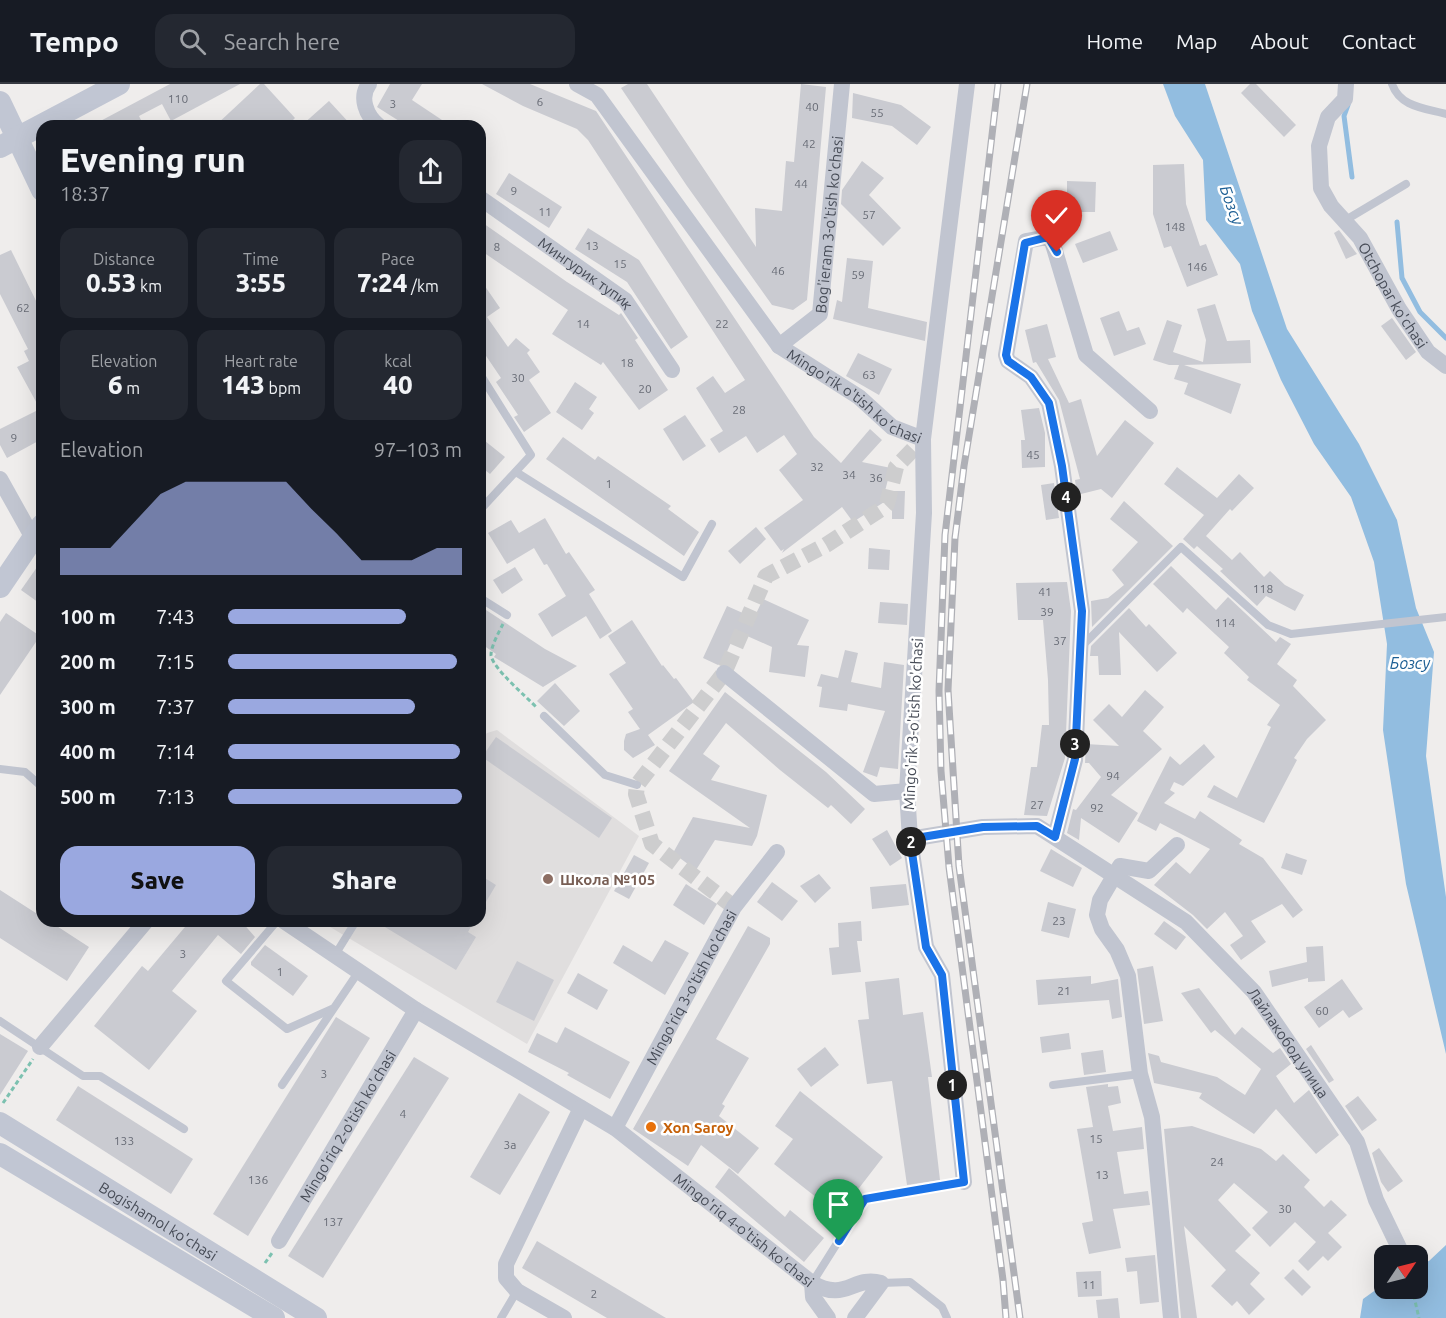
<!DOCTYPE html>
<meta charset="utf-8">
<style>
:root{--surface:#171b24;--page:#242831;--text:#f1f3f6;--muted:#9ea1a6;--line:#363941;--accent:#9aa8e0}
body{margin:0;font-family:Ubuntu,sans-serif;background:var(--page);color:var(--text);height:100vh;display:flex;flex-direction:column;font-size:22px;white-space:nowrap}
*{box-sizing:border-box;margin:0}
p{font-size:20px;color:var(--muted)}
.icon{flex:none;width:33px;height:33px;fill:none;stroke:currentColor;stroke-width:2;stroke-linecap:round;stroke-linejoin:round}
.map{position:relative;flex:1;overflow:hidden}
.drawer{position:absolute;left:36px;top:36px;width:450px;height:807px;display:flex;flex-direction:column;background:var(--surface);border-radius:18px;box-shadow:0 6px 24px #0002}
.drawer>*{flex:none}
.needle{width:39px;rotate:55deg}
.tools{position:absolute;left:1374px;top:1161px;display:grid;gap:12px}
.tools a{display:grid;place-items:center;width:54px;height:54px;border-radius:12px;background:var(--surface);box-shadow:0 6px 24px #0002;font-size:30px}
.pin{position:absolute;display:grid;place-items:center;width:51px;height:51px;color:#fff;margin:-62px -26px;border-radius:50% 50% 50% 0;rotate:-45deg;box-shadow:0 0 6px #0007}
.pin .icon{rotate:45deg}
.km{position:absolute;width:30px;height:30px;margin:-15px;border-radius:50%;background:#222;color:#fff;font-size:16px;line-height:30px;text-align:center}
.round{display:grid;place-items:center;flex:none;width:63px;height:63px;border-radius:18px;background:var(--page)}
.head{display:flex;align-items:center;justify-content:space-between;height:102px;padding:0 24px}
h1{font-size:33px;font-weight:800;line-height:45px}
.metrics{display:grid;grid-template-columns:repeat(3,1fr);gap:9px;height:102px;padding:6px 24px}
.metrics div{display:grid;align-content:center;border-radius:15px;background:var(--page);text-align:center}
.metrics b{font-size:26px;font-weight:800}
.metrics small{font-size:16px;font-weight:400}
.metrics p{font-size:16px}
.chart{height:168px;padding:12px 24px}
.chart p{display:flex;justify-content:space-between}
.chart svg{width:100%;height:108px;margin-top:6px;fill:var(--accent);opacity:.7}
.button{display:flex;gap:12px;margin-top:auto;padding:12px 24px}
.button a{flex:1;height:69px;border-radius:18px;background:var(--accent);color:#111;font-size:24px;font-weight:800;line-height:69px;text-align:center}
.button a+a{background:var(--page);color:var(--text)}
ul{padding:0 24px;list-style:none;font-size:20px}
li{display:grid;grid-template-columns:96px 72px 1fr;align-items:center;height:45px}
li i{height:15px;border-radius:8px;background:var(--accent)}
header{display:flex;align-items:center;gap:36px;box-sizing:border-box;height:84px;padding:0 30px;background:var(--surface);border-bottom:2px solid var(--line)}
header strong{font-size:28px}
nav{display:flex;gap:33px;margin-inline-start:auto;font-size:21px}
.search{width:420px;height:54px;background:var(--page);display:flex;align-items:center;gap:15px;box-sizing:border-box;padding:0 21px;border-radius:18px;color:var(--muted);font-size:22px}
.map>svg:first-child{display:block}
</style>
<header>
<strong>Tempo</strong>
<div class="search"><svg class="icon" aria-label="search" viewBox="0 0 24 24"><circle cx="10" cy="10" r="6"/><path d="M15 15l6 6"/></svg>Search here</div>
<nav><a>Home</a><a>Map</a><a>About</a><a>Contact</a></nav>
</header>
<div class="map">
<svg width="1446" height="1234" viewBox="0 0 1446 1234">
<rect width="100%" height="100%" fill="#efedec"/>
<polygon fill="#e0dede" points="497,646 639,752 527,960 320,837 480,837 480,656 487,649"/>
<g fill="#92bde0">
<polygon points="1163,0 1205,0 1287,245 1359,360 1397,436 1416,524 1434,568 1426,672 1446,813 1446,970 1406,800 1383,646 1387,560 1374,478 1351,413 1314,360 1281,296 1252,227 1240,180 1206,136 1203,76 1175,32"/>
<polygon points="1446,1161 1446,1234 1360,1234 1363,1215 1384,1200 1384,1204 1418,1204 1418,1180 1429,1177"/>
</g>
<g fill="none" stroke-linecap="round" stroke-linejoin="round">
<g stroke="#92bde0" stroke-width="5">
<polyline points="1348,21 1344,32 1352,93"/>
<polyline points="1397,138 1402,194 1420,228 1446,254"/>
</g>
</g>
<g fill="#cacbd1">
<polygon points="170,0 240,0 171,37 162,20 139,32 144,42 91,42"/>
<polygon points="260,0 264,0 295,34 287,42 215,42"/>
<polygon points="390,0 422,0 412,16 451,42 407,42 377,23"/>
<polygon points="482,0 530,0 596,27 814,353 841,379 870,345 882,356 862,378 891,384 885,407 905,407 904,435 892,435 892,413 853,438 842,423 782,469 784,465 781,467 764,444 803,416 779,386 797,370 784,351 757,369 746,352 719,369 710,355 723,347 696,304 713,292 725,309 745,296 588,56 577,45 523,22"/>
<polygon points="628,0 647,0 756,163 755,124 782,127 786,77 794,78 801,0 826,3 807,216 793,226 772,221 687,102 621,4"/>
<polygon points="1250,0 1256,0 1296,41 1284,53 1241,9"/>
<polygon points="853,9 901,21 931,43 917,61 892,42 852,34"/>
<polygon points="329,17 352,42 301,42"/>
<polygon points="862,77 884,94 869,111 901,144 883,162 841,120 842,106"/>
<polygon points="1184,80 1186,120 1200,162 1206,160 1218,191 1187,203 1171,162 1164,164 1153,130 1153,81"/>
<polygon points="509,89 562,123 549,144 496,110"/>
<polygon points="1067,97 1096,98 1095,128 1067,128"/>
<polygon points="480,137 567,198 619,231 621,229 638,254 635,256 668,306 639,326 603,278 601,281 552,250 568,226 480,166"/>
<polygon points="588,144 639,176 688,253 671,265 627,198 575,165"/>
<polygon points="1339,146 1357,170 1346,175 1334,149"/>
<polygon points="1110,147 1118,166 1083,179 1075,160"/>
<polygon points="11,166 42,229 42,355 7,374 0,361 0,345 40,325 17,283 29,277 24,267 28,265 0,210 0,171"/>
<polygon points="847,174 873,177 868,224 927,238 925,257 833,235 837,216 842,218"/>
<polygon points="480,195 500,224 487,233 508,263 516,254 530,266 527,269 540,288 529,296 551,329 524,348 514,333 518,331 496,298 501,294 480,263"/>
<polygon points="1215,220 1227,257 1250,256 1251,279 1184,281 1241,300 1231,330 1184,310 1188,299 1174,295 1179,281 1169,281 1153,276 1167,236 1182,241 1173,268 1203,278 1206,256 1197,225"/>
<polygon points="1119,227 1127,247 1139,243 1146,260 1114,272 1100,234"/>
<polygon points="1392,234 1416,268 1406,276 1381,242"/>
<polygon points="1047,240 1056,273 1048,275 1069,319 1081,315 1097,372 1125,336 1154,359 1112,414 1101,405 1077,411 1075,396 1080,395 1059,316 1036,278 1033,279 1025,246"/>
<polygon points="858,269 892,285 879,311 846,292"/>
<polygon points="575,298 597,313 589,325 594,329 582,346 556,328"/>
<polygon points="1039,324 1045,349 1045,383 1022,384 1021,356 1025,356 1021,326"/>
<polygon points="685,331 706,362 683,377 663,345"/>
<polygon points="480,353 505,373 490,390 480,382"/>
<polygon points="563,353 595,376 598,372 671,422 668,425 699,448 684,472 546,375"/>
<polygon points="1177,383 1217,414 1239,390 1254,404 1232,427 1230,425 1206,452 1232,476 1240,468 1264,493 1270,487 1285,501 1304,511 1295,527 1266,512 1257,522 1220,487 1223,485 1197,462 1194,465 1183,455 1204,431 1164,400"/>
<polygon points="1054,399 1059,434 1046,436 1041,401"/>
<polygon points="1124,417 1173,462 1092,543 1091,517 1108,514 1124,501 1112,486 1138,458 1110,435"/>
<polygon points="545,434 566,470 569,468 595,506 589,510 612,547 600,555 586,532 552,553 538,530 566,512 547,480 544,481 534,464 507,480 488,449 511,436 519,449"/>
<polygon points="756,443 766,455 740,480 728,467"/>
<polygon points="869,464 890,466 889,486 868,485"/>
<polygon points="42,476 42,521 21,506"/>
<polygon points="1171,482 1216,526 1228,513 1276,558 1280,553 1291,560 1277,580 1297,596 1293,602 1326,636 1307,655 1294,674 1297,676 1264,739 1207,713 1214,701 1237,714 1271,643 1267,641 1280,621 1247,596 1249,593 1224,569 1229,563 1187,524 1183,529 1153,500"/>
<polygon points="515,483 523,496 502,510 493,496"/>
<polygon points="1067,498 1071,527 1065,674 1047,732 1024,731 1031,683 1037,683 1042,641 1049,641 1048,596 1043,536 1018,536 1016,499"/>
<polygon points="763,515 809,536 797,561 809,562 805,593 769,588 772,563 736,547 722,579 718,581 703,574 727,522 754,534"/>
<polygon points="880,518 908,520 907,541 878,539"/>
<polygon points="480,522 545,565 577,582 543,603 494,573 496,570 480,559"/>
<polygon points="1129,524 1146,543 1149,540 1177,569 1157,588 1119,548 1121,591 1099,591 1098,572 1090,572 1091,562"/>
<polygon points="6,529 40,552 0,611 0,538"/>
<polygon points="632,536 662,582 663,581 674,595 676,594 694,618 648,651 655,661 633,674 624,666 624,657 626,650 640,645 628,628 633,625 609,590 626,579 608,552"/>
<polygon points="845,566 858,569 851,598 881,604 884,578 904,581 898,685 880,683 877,693 863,688 885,627 848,620 847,627 819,623 822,603 817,602 821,590 838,594"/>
<polygon points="555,599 580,627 564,642 537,617"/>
<polygon points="1145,606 1164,623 1143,647 1162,665 1111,711 1138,729 1119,759 1081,734 1079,756 1067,749 1073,725 1076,726 1101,693 1089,679 1085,679 1086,660 1119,662 1093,636 1109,620 1122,633"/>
<polygon points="725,608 826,688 865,725 851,740 831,721 828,724 780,686 726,639 703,670 720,682 711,696 767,711 757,752 752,762 715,756 696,786 673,769 693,733 750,744 669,687"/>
<polygon points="496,653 612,734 599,754 482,673"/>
<polygon points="1204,660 1215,673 1183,702 1174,698 1170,706 1175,709 1164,719 1195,735 1200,727 1242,756 1239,760 1263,774 1303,826 1293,834 1282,820 1251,837 1266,858 1241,876 1230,861 1243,852 1225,828 1207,845 1193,831 1154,801 1176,778 1190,790 1210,765 1160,739 1156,747 1137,737 1170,672 1180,681"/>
<polygon points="887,746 902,774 890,782 872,755"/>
<polygon points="1051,765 1082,784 1073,803 1040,787"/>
<polygon points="1286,769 1307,776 1302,791 1281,784"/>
<polygon points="634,771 649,779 629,815 614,807"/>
<polygon points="819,790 831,804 815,819 800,802"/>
<polygon points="480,791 496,801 480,828"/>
<polygon points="772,798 798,817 782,837 757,818"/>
<polygon points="686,800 717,820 704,841 673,821"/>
<polygon points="906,800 909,821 872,825 870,803"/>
<polygon points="0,806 42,833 42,837 49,837 89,863 67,897 0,854"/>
<polygon points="1048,818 1076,825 1069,854 1041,847"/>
<polygon points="190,837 241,837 255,853 241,870 218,851 172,907 197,927 149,986 94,942 142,882 148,887"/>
<polygon points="375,837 474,837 468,848 476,853 456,886"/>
<polygon points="861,837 862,857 857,857 861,888 832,891 829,864 839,863 838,839"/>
<polygon points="1164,837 1186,853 1176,866 1154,850"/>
<polygon points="748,842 770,854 770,860 716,955 749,974 722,1020 725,1022 719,1032 759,1064 738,1090 701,1061 688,1082 633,1045"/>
<polygon points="665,856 689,869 665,911 613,879 623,861 652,878"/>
<polygon points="265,861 308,892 293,912 251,881 251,878"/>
<polygon points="1323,862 1325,897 1308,898 1308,894 1272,903 1269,887 1307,878 1306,863"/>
<polygon points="517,877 554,896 534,937 496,918"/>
<polygon points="1153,882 1163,937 1144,940 1137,885"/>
<polygon points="578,889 608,906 597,926 567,909"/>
<polygon points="1091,892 1091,900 1118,895 1122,933 1112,935 1109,916 1038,921 1036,896"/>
<polygon points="899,894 903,931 923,928 932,993 928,993 940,1096 907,1101 892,997 867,1000 858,936 869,935 865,898"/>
<polygon points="1342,895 1363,925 1349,934 1343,926 1319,944 1304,923"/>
<polygon points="1199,904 1235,951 1242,943 1273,969 1280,964 1291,980 1276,992 1294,1019 1309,1006 1339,1051 1316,1070 1276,1025 1254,1050 1199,1014 1202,1009 1154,999 1148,969 1159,972 1161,978 1217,993 1245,1011 1261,985 1215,946 1211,949 1181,909"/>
<polygon points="336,933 370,954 248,1152 213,1130"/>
<polygon points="565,943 630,978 610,1015 567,991 569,989 528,968 537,949 557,959"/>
<polygon points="1069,949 1071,965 1042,969 1040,953"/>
<polygon points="0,950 28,967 0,1011"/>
<polygon points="1311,961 1334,996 1329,999 1306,965"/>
<polygon points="825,963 839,981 811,1003 797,985"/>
<polygon points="1103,966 1106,988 1084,991 1081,969"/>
<polygon points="414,973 449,994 323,1194 288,1172"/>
<polygon points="1108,1000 1108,1003 1118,1002 1121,1019 1108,1022 1113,1047 1142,1043 1144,1065 1117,1068 1124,1110 1148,1107 1150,1121 1113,1125 1121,1164 1089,1170 1082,1139 1093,1137 1077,1045 1093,1043 1086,1003"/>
<polygon points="78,1002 193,1075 171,1110 56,1036"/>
<polygon points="800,1007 883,1073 856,1108 860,1111 851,1125 834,1112 826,1121 774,1080 793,1055 775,1042"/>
<polygon points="519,1009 550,1028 500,1111 470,1093"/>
<polygon points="1358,1012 1377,1036 1362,1047 1345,1022"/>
<polygon points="1192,1042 1261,1065 1276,1077 1283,1070 1310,1096 1304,1103 1324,1123 1331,1116 1347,1131 1328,1149 1342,1163 1328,1177 1323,1172 1308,1187 1298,1177 1316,1158 1295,1138 1270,1163 1252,1144 1268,1128 1234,1099 1218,1116 1251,1151 1235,1167 1260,1189 1250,1200 1265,1215 1249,1231 1237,1217 1232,1222 1211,1202 1226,1186 1184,1142 1197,1234 1181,1234 1164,1045"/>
<polygon points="1379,1064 1403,1097 1388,1108 1381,1098 1372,1069"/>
<polygon points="729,1084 785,1133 790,1126 824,1154 804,1178 715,1103"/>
<polygon points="537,1157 666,1234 607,1234 522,1184"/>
<polygon points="1155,1171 1159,1218 1140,1220 1137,1187 1127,1188 1125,1174"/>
<polygon points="1293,1185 1311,1203 1302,1212 1284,1194"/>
<polygon points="1101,1187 1102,1212 1078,1213 1076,1188"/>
<polygon points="1118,1214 1120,1234 1098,1234 1096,1216"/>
</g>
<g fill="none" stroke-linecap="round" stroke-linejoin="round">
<polyline stroke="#cdcdce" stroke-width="16" stroke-dasharray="16 8" stroke-linecap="butt" points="734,823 652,760 636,710 637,701 724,589 766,492 826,461 883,424 887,420 896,383 923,355"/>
<g stroke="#7cc1b0" stroke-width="3" stroke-dasharray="4.5 3" stroke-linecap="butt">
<path d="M503 540C499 548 491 562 491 571 492 584 527 613 537 624"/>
<polyline points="3,1019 33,975"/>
<polyline points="265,1179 272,1169"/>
<polyline points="1412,1204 1419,1234"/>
</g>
<g stroke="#c1c5d0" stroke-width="8">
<path d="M1392 0C1400 23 1424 24 1446 30"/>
<polyline points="1344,137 1406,100"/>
<polyline points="480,290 531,371 480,426"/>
<polyline points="516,388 683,493 712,440"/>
<polyline points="480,514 507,531"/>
<polyline points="1081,563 1181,463 1268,541 1291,550 1446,533"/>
<polyline points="544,632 605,691 637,701"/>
<polyline points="0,685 25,688 42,703"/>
<polyline points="277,837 226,897 287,945 332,925"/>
<polyline points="335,871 356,837"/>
<polyline points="0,937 83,992 100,992 184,1045"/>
<polyline points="282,1001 359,887"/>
<polyline points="1053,1001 1140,990"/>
<polyline points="812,1199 865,1115 964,1098"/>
<polyline points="881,1199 910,1198 942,1223 947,1234"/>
<polyline points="501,1234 517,1207"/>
</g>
<g stroke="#c1c5d0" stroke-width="16">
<path d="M369 0C359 13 366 32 379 42"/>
<path id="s1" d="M577 0 597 11 779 262 859 313 892 343 923 355 967 0"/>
<path id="s2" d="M1346 0 1345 15 1328 33 1319 62 1321 104 1331 122 1360 154 1399 225 1428 268 1446 282"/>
<path id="s3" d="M480 114 625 216 672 286"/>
<path id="s4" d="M779 262 820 230 842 0"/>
<polyline points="923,355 924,429 907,707 910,755 926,863 942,891 964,1098"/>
<polyline points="0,395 33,454"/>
<polyline points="724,589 874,710 907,707"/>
<polyline points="1055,753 1075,676 1082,527 1062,382 1049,319 1031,293 1008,277 1006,271 1026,157 1048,153 1052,157 1086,271 1150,327"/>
<path id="s5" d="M910 755 983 743 1037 742 1186 838 1254 908 1357 1058 1376 1116 1403 1172"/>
<path id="s6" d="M284 837 416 926 615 1044 812 1199C846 1219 853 1191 881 1199L855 1234"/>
<polyline points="40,963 146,837"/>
<path id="s7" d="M615 1044 734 823 777 768"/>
<path id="s8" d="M279 1157 416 926"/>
<polyline points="812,1199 813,1213 828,1234"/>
<polyline points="564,1234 517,1207 506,1194 506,1180 581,1024"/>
<polyline points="1171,1234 1152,1033 1140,990 1128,892 1117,866 1102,845 1097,831 1100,816 1120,782 1149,787 1177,761"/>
</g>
<g stroke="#c1c6d3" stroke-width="22">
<polyline points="0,18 42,106"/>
<polyline points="0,63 119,0"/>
<polyline points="0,503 42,441"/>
<path id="s9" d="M0 1039 316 1234"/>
<polyline points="0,1070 274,1234"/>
</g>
<g stroke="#afb0b6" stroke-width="7">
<g id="rail">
<polyline points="998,0 945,451 939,607 941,687 949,783 1003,1196 1006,1234"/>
<polyline points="1020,1234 959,782 948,606 955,454 964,382 1027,0"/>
</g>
</g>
<use href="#rail" stroke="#fff" stroke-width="4.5" stroke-dasharray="14" stroke-linecap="butt"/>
</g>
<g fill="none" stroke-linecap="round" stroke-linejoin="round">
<g stroke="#fff" stroke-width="12">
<polyline id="route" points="839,1157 865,1115 964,1098 942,891 926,863 910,755 983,743 1037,742 1055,753 1075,675 1082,527 1062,382 1049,319 1031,293 1008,277 1006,271 1025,159 1048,153 1057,168"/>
</g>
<use href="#route" stroke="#1a73e8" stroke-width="8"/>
</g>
<circle fill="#8d6e63" stroke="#fff" stroke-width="2" cx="548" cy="795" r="6"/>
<circle fill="#e8710a" stroke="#fff" stroke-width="2" cx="651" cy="1043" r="6"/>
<g text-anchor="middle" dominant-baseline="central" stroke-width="5" stroke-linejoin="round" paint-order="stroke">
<g font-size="12" fill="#686c76">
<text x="178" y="14">110</text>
<text x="540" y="17">6</text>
<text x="393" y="19">3</text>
<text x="812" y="22">40</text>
<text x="877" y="28">55</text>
<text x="809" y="59">42</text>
<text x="801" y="99">44</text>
<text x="514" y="106">9</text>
<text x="545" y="127">11</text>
<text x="869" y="130">57</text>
<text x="1175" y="142">148</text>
<text x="592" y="161">13</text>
<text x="497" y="162">8</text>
<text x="620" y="179">15</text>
<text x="1197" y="182">146</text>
<text x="778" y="186">46</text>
<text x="858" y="190">59</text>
<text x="23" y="223">62</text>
<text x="583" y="239">14</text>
<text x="722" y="239">22</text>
<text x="627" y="278">18</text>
<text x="869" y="290">63</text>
<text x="518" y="293">30</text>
<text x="645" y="304">20</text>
<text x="739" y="325">28</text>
<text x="14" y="353">9</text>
<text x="1033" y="370">45</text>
<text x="817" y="382">32</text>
<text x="849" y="390">34</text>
<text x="876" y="393">36</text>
<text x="609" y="399">1</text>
<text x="1263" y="504">118</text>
<text x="1045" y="507">41</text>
<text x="1047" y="527">39</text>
<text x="1225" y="538">114</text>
<text x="1060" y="556">37</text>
<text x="1113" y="691">94</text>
<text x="1037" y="720">27</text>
<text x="1097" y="723">92</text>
<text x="1059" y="836">23</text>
<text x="183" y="869">3</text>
<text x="280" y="887">1</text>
<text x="1064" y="906">21</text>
<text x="1322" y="926">60</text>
<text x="324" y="989">3</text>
<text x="403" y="1029">4</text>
<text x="1096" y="1054">15</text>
<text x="124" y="1056">133</text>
<text x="510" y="1060">3а</text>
<text x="1217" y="1077">24</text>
<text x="1102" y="1090">13</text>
<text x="258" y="1095">136</text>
<text x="1285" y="1124">30</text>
<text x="333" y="1137">137</text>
<text x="1089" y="1200">11</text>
<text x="594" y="1209">2</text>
</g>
<g font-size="15" fill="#474c57" stroke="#fff">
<text stroke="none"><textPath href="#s4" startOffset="142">Bog'ieram 3-o'tish ko'chasi</textPath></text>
<text stroke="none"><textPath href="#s3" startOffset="130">Мингурик тупик</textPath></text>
<text stroke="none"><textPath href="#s2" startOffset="242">Otchopar ko'chasi</textPath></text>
<text stroke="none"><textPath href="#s1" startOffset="424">Mingo'rik o'tish ko'chasi</textPath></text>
<text transform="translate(913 640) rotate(-87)">Mingo'rik 3-o'tish ko'chasi</text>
<text stroke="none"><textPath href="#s7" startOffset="160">Mingo'riq 3-o'tish ko'chasi</textPath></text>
<text stroke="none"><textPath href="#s5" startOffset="464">Лайлакобод улица</textPath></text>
<text stroke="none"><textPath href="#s8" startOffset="134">Mingo'riq 2-o'tish ko'chasi</textPath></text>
<text stroke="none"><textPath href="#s9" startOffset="186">Bogishamol ko'chasi</textPath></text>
<text stroke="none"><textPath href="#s6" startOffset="555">Mingo'riq 4-o'tish ko'chasi</textPath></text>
</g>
<g font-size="15" font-weight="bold" fill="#785e54" stroke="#fff" text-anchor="start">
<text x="560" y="795">Школа №105</text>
</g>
<g font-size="15" font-weight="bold" fill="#c56008" stroke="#fff" text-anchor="start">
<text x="663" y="1043">Xon Saroy</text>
</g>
<g font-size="16" font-style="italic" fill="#1d5f94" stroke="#fff">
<text transform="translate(1232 121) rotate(70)">Бозсу</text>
<text x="1410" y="579">Бозсу</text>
</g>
</g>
</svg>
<div class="tools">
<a><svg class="needle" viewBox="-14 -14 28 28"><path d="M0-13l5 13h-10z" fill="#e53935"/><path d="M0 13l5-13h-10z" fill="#9ea1a6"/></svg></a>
</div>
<div class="pin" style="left:839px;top:1157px;background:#1e9e55"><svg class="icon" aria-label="arrive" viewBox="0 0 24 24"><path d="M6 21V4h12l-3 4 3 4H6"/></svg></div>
<div class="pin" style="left:1057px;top:168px;background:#d93025"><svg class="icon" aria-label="check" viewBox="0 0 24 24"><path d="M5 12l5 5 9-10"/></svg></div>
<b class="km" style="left:952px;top:1001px">1</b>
<b class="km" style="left:911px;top:758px">2</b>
<b class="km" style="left:1075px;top:660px">3</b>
<b class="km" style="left:1066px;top:413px">4</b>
<section class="drawer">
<div class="head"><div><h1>Evening run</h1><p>18:37</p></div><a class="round"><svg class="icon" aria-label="share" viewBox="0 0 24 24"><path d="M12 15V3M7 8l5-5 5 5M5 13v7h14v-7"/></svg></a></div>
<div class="metrics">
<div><p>Distance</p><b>0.53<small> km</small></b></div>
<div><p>Time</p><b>3:55</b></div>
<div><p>Pace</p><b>7:24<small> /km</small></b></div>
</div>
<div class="metrics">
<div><p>Elevation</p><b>6<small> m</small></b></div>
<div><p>Heart rate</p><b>143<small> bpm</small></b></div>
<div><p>kcal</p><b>40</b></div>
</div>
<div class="chart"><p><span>Elevation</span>97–103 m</p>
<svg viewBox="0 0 160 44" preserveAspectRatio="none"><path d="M0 44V33L10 33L20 33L30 22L40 11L50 6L60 6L70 6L80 6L90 6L100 17L110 27L120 38L130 38L140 38L150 33L160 33V44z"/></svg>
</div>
<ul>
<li><b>100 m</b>7:43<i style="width:76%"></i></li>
<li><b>200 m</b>7:15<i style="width:98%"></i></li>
<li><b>300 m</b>7:37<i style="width:80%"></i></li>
<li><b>400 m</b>7:14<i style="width:99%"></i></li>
<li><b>500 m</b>7:13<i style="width:100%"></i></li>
</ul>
<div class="button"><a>Save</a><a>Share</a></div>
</section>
</div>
